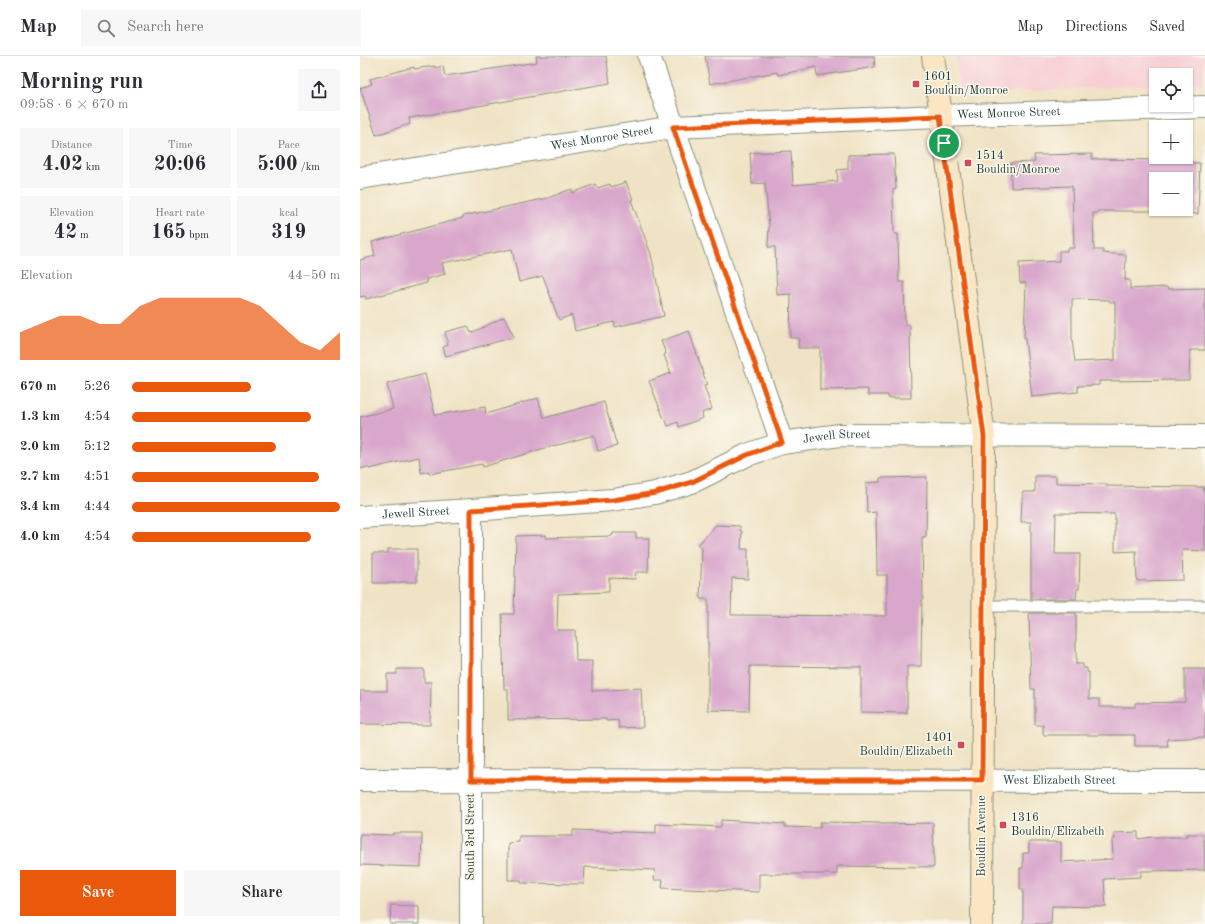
<!DOCTYPE html>
<meta charset="utf-8">
<style>
:root{--surface:#fff;--page:#f7f7f7;--text:#2b2b33;--muted:#7c7c81;--line:#e1e1e2;--accent:#ea580c}
body{margin:0;font-family:"Old Standard TT",serif;background:var(--page);color:var(--text);height:100vh;display:flex;flex-direction:column;font-size:15px;white-space:nowrap}
*{box-sizing:border-box;margin:0}
p{font-size:13px;color:var(--muted)}
.icon{flex:none;width:22px;height:22px;fill:none;stroke:currentColor;stroke-width:2;stroke-linecap:round;stroke-linejoin:round}
.map{position:relative;flex:1;overflow:hidden}
.panel{display:flex;flex-direction:column;background:var(--surface);width:360px}
.panel>*{flex:none}
.tools{position:absolute;left:789px;top:12px;display:grid;gap:8px}
.tools a{display:grid;place-items:center;width:44px;height:44px;border-radius:0px;background:var(--surface);box-shadow:0 1px 3px #0004;font-size:20px}
.pin{position:absolute;display:grid;place-items:center;width:34px;height:34px;color:#fff;margin:-17px;border:2px solid #fff;border-radius:50%;box-shadow:0 1px 4px #0007}
.round{display:grid;place-items:center;flex:none;width:42px;height:42px;border-radius:0px;background:var(--page)}
.headline{display:flex;align-items:center;justify-content:space-between;height:68px;padding:0 20px}
h1{font-size:22px;font-weight:700;line-height:30px}
.metrics{display:grid;grid-template-columns:repeat(3,1fr);gap:6px;height:68px;padding:4px 20px}
.metrics div{display:grid;align-content:center;border-radius:0px;background:var(--page);text-align:center}
.metrics b{font-size:20px;font-weight:700}
.metrics small{font-size:11px;font-weight:400}
.metrics p{font-size:11px}
.chart{height:112px;padding:8px 20px}
.chart p{display:flex;justify-content:space-between}
.chart svg{width:100%;height:72px;margin-top:4px;fill:var(--accent);opacity:.7}
.cta{display:flex;gap:8px;margin-top:auto;padding:8px 20px}
.cta a{flex:1;height:46px;border-radius:0px;background:var(--accent);color:#fff;font-size:16px;font-weight:700;line-height:46px;text-align:center}
.cta a+a{background:var(--page);color:var(--text)}
ul{padding:0 20px;list-style:none;font-size:13px}
li{display:grid;grid-template-columns:64px 48px 1fr;align-items:center;height:30px}
li i{height:10px;border-radius:5px;background:var(--accent)}
header{display:flex;align-items:center;gap:24px;box-sizing:border-box;height:56px;padding:0 20px;background:var(--surface);border-bottom:1px solid var(--line)}
header strong{font-size:19px}
nav{display:flex;gap:22px;margin-inline-start:auto;font-size:14px}
.search{width:280px;height:36px;background:var(--page);display:flex;align-items:center;gap:10px;box-sizing:border-box;padding:0 14px;border-radius:0px;color:var(--muted);font-size:15px}
main{display:flex;flex:1;min-height:0}
.map>svg:first-child{display:block}
</style>
<header>
<strong>Map</strong>
<div class="search"><svg class="icon" aria-label="search" viewBox="0 0 24 24"><circle cx="10" cy="10" r="6"/><path d="M15 15l6 6"/></svg>Search here</div>
<nav><a>Map</a><a>Directions</a><a>Saved</a></nav>
</header>
<main>
<section class="panel">
<div class="headline"><div><h1>Morning run</h1><p>09:58 · 6 × 670 m</p></div><a class="round"><svg class="icon" aria-label="share" viewBox="0 0 24 24"><path d="M12 15V3M7 8l5-5 5 5M5 13v7h14v-7"/></svg></a></div>
<div class="metrics">
<div><p>Distance</p><b>4.02<small> km</small></b></div>
<div><p>Time</p><b>20:06</b></div>
<div><p>Pace</p><b>5:00<small> /km</small></b></div>
</div>
<div class="metrics">
<div><p>Elevation</p><b>42<small> m</small></b></div>
<div><p>Heart rate</p><b>165<small> bpm</small></b></div>
<div><p>kcal</p><b>319</b></div>
</div>
<div class="chart"><p><span>Elevation</span>44–50 m</p>
<svg viewBox="0 0 160 44" preserveAspectRatio="none"><path d="M0 44V27L10 22L20 17L30 17L40 22L50 22L60 11L70 6L80 6L90 6L100 6L110 6L120 11L130 22L140 33L150 38L160 27V44z"/></svg>
</div>
<ul>
<li><b>670 m</b>5:26<i style="width:57%"></i></li>
<li><b>1.3 km</b>4:54<i style="width:86%"></i></li>
<li><b>2.0 km</b>5:12<i style="width:69%"></i></li>
<li><b>2.7 km</b>4:51<i style="width:90%"></i></li>
<li><b>3.4 km</b>4:44<i style="width:100%"></i></li>
<li><b>4.0 km</b>4:54<i style="width:86%"></i></li>
</ul>
<div class="cta"><a>Save</a><a>Share</a></div>
</section>
<div class="map">
<svg width="845" height="868" viewBox="0 0 845 868">
<rect width="100%" height="100%" fill="#fbf7ec"/>
<filter id="ink" filterUnits="userSpaceOnUse"><feTurbulence type="fractalNoise" baseFrequency=".025" numOctaves="2"/><feDisplacementMap in="SourceGraphic" scale="8" xChannelSelector="R" yChannelSelector="G"/><feConvolveMatrix kernelMatrix="1 2 1 2 8 2 1 2 1" color-interpolation-filters="sRGB"/></filter>
<filter id="wash" filterUnits="userSpaceOnUse"><feTurbulence type="fractalNoise" baseFrequency=".012" numOctaves="4" result="noise"/><feDisplacementMap in="SourceGraphic" scale="16" xChannelSelector="R" yChannelSelector="G"/><feGaussianBlur stdDeviation="0.9" result="paint"/><feColorMatrix in="noise" values="0 0 0 0 0 0 0 0 0 0 0 0 0 0 0 0 0 1.4 0 .05"/><feComposite in="paint" operator="in"/></filter>
<g filter="url(#wash)">
<rect width="100%" height="100%" fill="#f0e3c5"/>
<polygon fill="#f7cfd5" points="596,0 845,0 845,27 826,28 826,19 796,19 796,29 600,38"/>
<g id="blocks">
<g fill="#d9a7cc" fill-rule="evenodd">
<polygon points="176,0 246,0 250,27 49,62 50,68 16,79 0,32 12,28 10,23 54,11 54,13 75,10 75,12 83,10 85,20 177,6"/>
<polygon points="345,0 514,0 515,11 457,20 456,11 418,19 417,16 350,28"/>
<polygon points="431,95 433,129 478,125 477,114 488,113 488,99 534,98 536,133 533,134 534,178 538,178 539,226 544,226 545,269 550,269 551,342 528,342 528,339 508,339 508,333 460,334 460,292 438,292 439,282 430,282 431,238 417,239 415,191 408,191 409,169 405,127 392,128 390,97"/>
<path d="M732 98V103L806 104 832 105V107H840L838 158 796 155H737V157H733L734 194H743V197L766 199 765 224H770V233L807 231 808 233 845 232V294H830L829 324 739 325V329L718 330V336L672 341 665 283H664L666 227H660L659 207 699 205V195H707V192H714L712 130 651 132V107L675 106 674 99ZM796 123H826V153H796ZM712 243 749 244 750 246H755V304L715 306 712 284Z"/>
<polygon points="266,126 273,144 271,144 291,198 304,260 255,271 254,266 215,275 212,259 199,264 183,220 159,226 152,193 82,207 85,218 66,223 67,227 6,243 5,240 0,241 0,204 15,200 12,186 103,162 103,160 188,142 211,133 213,137 235,128 237,132 250,128 251,131"/>
<polygon points="144,261 154,281 86,300 83,291 88,289 85,276 108,270 111,277"/>
<polygon points="329,275 347,329 344,330 352,353 342,357 343,362 319,371 318,366 308,370 305,362 304,363 289,325 311,317 304,299 306,298 301,285"/>
<polygon points="65,318 75,359 125,351 126,358 178,342 184,362 244,346 257,390 238,395 234,379 202,388 191,390 123,411 122,408 69,418 69,415 61,417 59,401 9,413 8,411 0,413 0,361 33,353 27,328"/>
<polygon points="675,420 696,420 696,427 747,428 746,430 844,431 843,435 845,435 845,495 822,494 823,524 777,525 776,495 755,496 755,458 696,457 695,498 720,498 719,533 717,533 716,543 671,543 671,466 661,466 662,444 663,444 663,436 675,436"/>
<polygon points="567,421 566,481 562,481 563,544 562,544 561,610 547,610 547,657 501,656 501,611 390,610 389,655 348,654 348,543 340,543 342,492 338,489 356,469 380,470 380,475 382,475 381,493 388,493 388,523 372,522 371,559 527,560 527,519 517,519 516,456 507,457 506,427 520,426 520,422"/>
<polygon points="253,477 276,477 276,482 289,482 288,516 276,516 275,523 249,522 249,536 198,538 197,574 215,574 216,605 232,605 232,635 281,632 283,671 259,672 258,664 246,665 246,663 148,664 148,633 144,633 142,558 154,558 156,480 186,479 186,482 252,480"/>
<polygon points="28,493 57,493 57,526 39,526 39,527 13,527 13,497 28,497"/>
<polygon points="669,557 716,557 716,608 723,608 723,612 727,612 727,616 729,616 729,643 739,643 739,651 775,651 775,647 825,646 825,613 845,613 845,681 807,683 808,690 775,690 775,679 683,679 683,669 675,669 675,633 671,633"/>
<polygon points="37,613 64,613 64,626 71,626 70,669 0,668 0,635 27,635 27,618 37,618"/>
<polygon points="361,764 425,768 425,771 460,772 460,766 521,767 521,768 573,767 574,811 477,810 477,818 399,818 399,836 302,832 303,824 294,824 295,814 225,811 224,828 161,827 161,824 148,824 148,787 159,786 159,780 213,780 213,774 296,777 296,768 361,771"/>
<polygon points="778,776 778,783 792,781 826,781 826,778 844,778 845,814 781,815 781,821 744,823 746,851 692,850 691,868 663,868 663,833 660,833 660,812 663,812 663,797 669,797 669,786 701,786 701,806 753,803 752,783 755,783 754,777"/>
<polygon points="33,777 62,777 61,811 0,809 0,778 33,779"/>
<polygon points="31,849 59,850 59,868 30,868"/>
</g>
</g>
</g>
<g filter="url(#ink)">
<use href="#blocks" fill-opacity="0" stroke="#88907c" stroke-width="1"/>
<g fill="none" stroke-linecap="round" stroke-linejoin="round">
<g stroke="#88907c" stroke-width="13">
<polyline id="lane" points="623,550 845,550"/>
</g>
<g stroke="#88907c" stroke-width="24">
<g id="street">
<polyline points="289,0 422,387"/>
<path id="s1" d="M0 122 313 71 580 60 845 51"/>
<path id="s2" d="M0 461 111 454 253 444 295 437 332 426 387 399 422 387 480 379 845 380"/>
<path id="s3" d="M0 724 845 725"/>
<polyline points="111,868 111,454"/>
</g>
</g>
<g stroke="#88907c" stroke-width="24">
<polyline id="secondary" points="573,0 624,380 622,868"/>
</g>
<use href="#lane" stroke="#fff" stroke-width="11"/>
<use href="#street" stroke="#fff" stroke-width="22"/>
<use href="#secondary" stroke="#fbe6c4" stroke-width="22"/>
</g>
</g>
<g fill="none" stroke-linecap="round" stroke-linejoin="round" filter="url(#ink)">
<g stroke="#fff" stroke-width="8">
<polygon id="route" points="580,60 624,380 622,724 111,724 111,454 253,444 296,437 332,426 387,399 422,386 313,71"/>
</g>
<use href="#route" stroke="#ea580c" stroke-width="5"/>
</g>
<g fill="#d1495b" stroke="#fbf7ec" stroke-width="1.5">
<rect x="552" y="24" width="8" height="8" rx="2"/>
<rect x="604" y="103" width="8" height="8" rx="2"/>
<rect x="597" y="685" width="8" height="8" rx="2"/>
<rect x="639" y="765" width="8" height="8" rx="2"/>
</g>
<g text-anchor="middle" dominant-baseline="central" stroke-width="3" stroke-linejoin="round" paint-order="stroke">
<g font-size="12" fill="#1f3d34" stroke="#fbf7ec" text-anchor="start">
<text x="564" y="21">1601<tspan x="564" dy="14">Bouldin/Monroe</tspan></text>
<text x="616" y="100">1514<tspan x="616" dy="14">Bouldin/Monroe</tspan></text>
<text x="593" y="682" text-anchor="end">1401<tspan x="593" dy="14">Bouldin/Elizabeth</tspan></text>
<text x="651" y="762">1316<tspan x="651" dy="14">Bouldin/Elizabeth</tspan></text>
</g>
<g font-size="12" fill="#1f3d34" stroke="#fbf7ec">
<text stroke="none"><textPath href="#s1" startOffset="653">West Monroe Street</textPath></text>
<text stroke="none"><textPath href="#s1" startOffset="245">West Monroe Street</textPath></text>
<text stroke="none"><textPath href="#s2" startOffset="488">Jewell Street</textPath></text>
<text stroke="none"><textPath href="#s2" startOffset="56">Jewell Street</textPath></text>
<text stroke="none"><textPath href="#s3" startOffset="699">West Elizabeth Street</textPath></text>
<text transform="translate(622 780) rotate(-90)">Bouldin Avenue</text>
<text transform="translate(111 781) rotate(-90)">South 3rd Street</text>
</g>
</g>
</svg>
<div class="tools">
<a><svg class="icon" aria-label="locate" viewBox="0 0 24 24"><circle cx="12" cy="12" r="6"/><path d="M12 2v4M12 18v4M2 12h4M18 12h4"/></svg></a>
<a>+</a>
<a>−</a>
</div>
<div class="pin" style="left:584px;top:87px;background:#1e9e55"><svg class="icon" aria-label="arrive" viewBox="0 0 24 24"><path d="M6 21V4h12l-3 4 3 4H6"/></svg></div>
</div>
</main>
